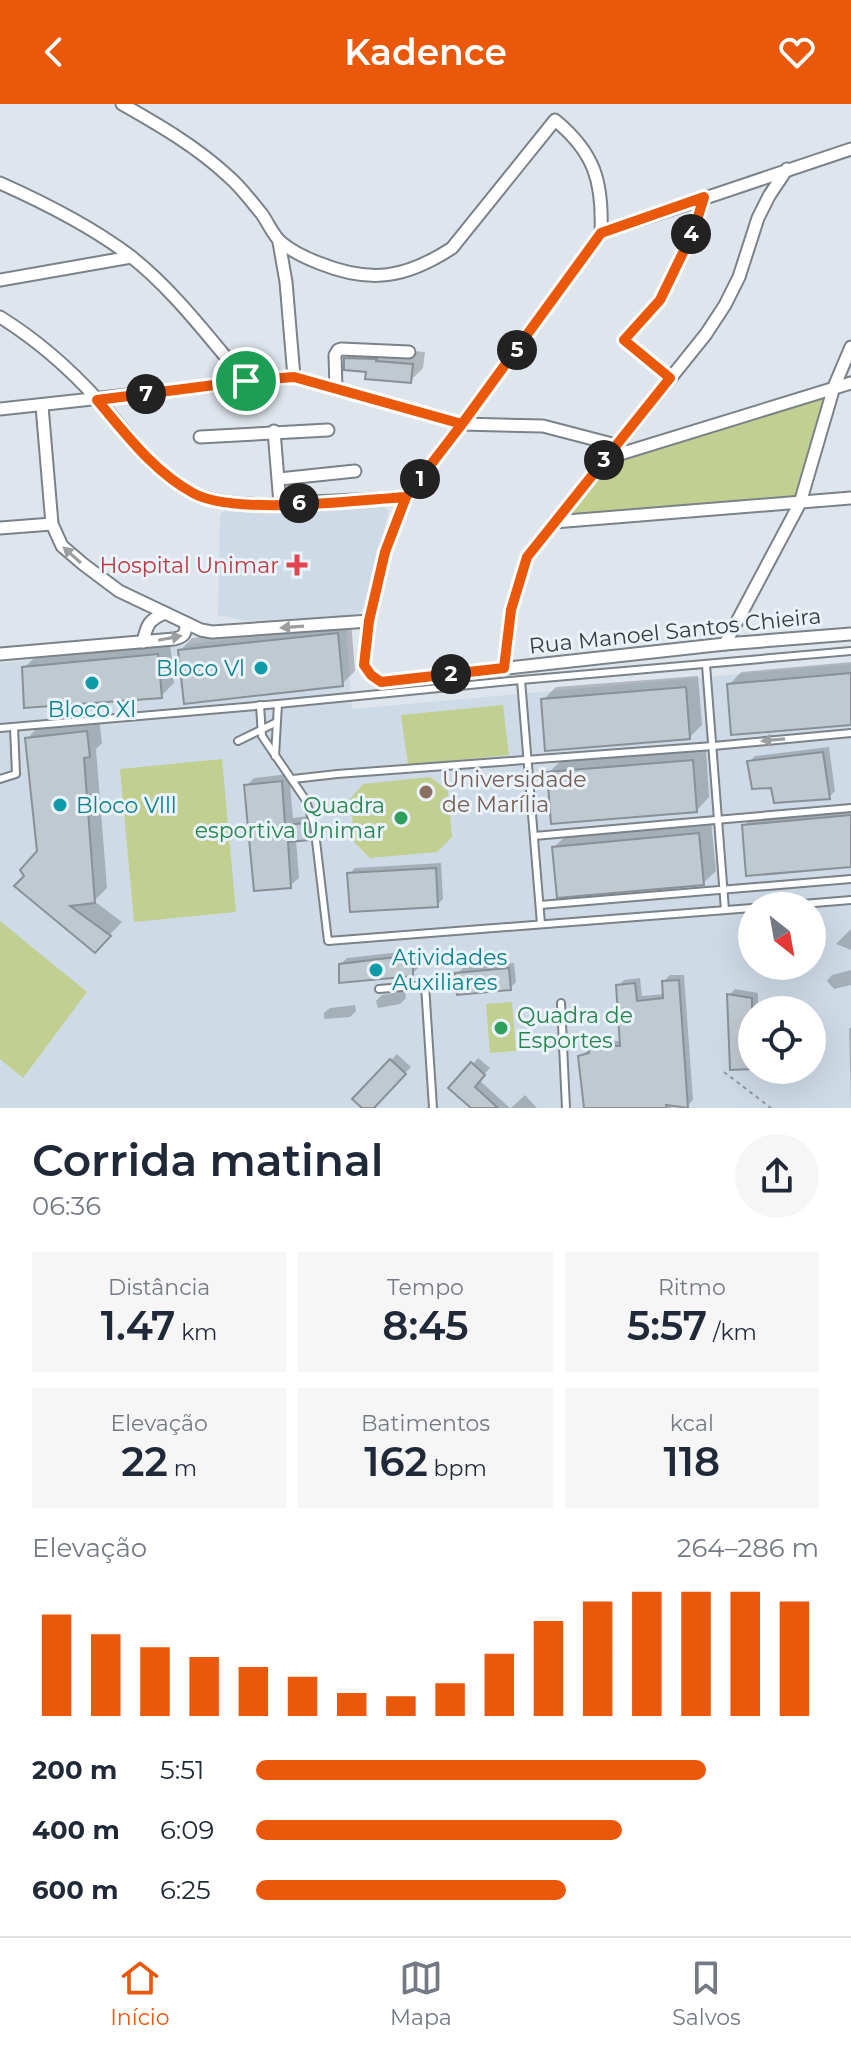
<!DOCTYPE html>
<html lang="pt">
<meta charset="utf-8">
<style>
:root{--surface:#fff;--page:#f6f6f7;--text:#1f2937;--muted:#747a83;--line:#e0e1e3;--accent:#ea580c}
body{margin:0;font-family:Montserrat,sans-serif;background:var(--page);color:var(--text);height:100vh;display:flex;flex-direction:column;font-size:30px;white-space:nowrap}
*{box-sizing:border-box;margin:0}
p{font-size:26px;color:var(--muted)}
.icon{flex:none;width:44px;height:44px;fill:none;stroke:currentColor;stroke-width:2;stroke-linecap:round;stroke-linejoin:round}
.map{position:relative;height:1004px;overflow:hidden}
.details{display:flex;flex-direction:column;background:var(--surface);flex:1}
.details>*{flex:none}
.needle{width:52px;rotate:149deg}
.buttons{position:absolute;left:738px;top:788px;display:grid;gap:16px}
.buttons a{display:grid;place-items:center;width:88px;height:88px;border-radius:50%;background:var(--surface);box-shadow:0 8px 32px #0002;font-size:40px}
.pin{position:absolute;display:grid;place-items:center;width:68px;height:68px;color:#fff;margin:-34px;border:4px solid #fff;border-radius:50%;box-shadow:0 2px 8px #0007}
.km{position:absolute;width:40px;height:40px;margin:-20px;border-radius:50%;background:#222;color:#fff;font-size:22px;line-height:40px;text-align:center}
.round{display:grid;place-items:center;flex:none;width:84px;height:84px;border-radius:42px;background:var(--page)}
.summary{display:flex;align-items:center;justify-content:space-between;height:136px;padding:0 32px}
h1{font-size:44px;font-weight:600;line-height:60px}
.figures{display:grid;grid-template-columns:repeat(3,1fr);gap:12px;height:136px;padding:8px 32px}
.figures div{display:grid;align-content:center;border-radius:0px;background:var(--page);text-align:center}
.figures b{font-size:40px;font-weight:600}
.figures small{font-size:22px;font-weight:400}
.figures p{font-size:22px}
.chart{height:224px;padding:16px 32px}
.chart p{display:flex;justify-content:space-between}
.chart svg{width:100%;height:144px;margin-top:8px;stroke:var(--accent);stroke-width:6}
ul{padding:0 32px;list-style:none;font-size:26px}
li{display:grid;grid-template-columns:128px 96px 1fr;align-items:center;height:60px}
li i{height:20px;border-radius:10px;background:var(--accent)}
header{display:flex;justify-content:space-between;align-items:center;height:104px;padding:0 32px;background:var(--accent);color:#fff;font-size:36px;font-weight:600}
.dock{display:flex;justify-content:space-around;align-items:center;height:112px;border-top:2px solid var(--line);background:var(--surface);font-size:22px;color:var(--muted)}
.dock a{display:grid;justify-items:center;gap:4px}
.dock .active{color:var(--accent)}
.map>svg:first-child{display:block}
</style>
<header><svg class="icon" aria-label="back" viewBox="0 0 24 24"><path d="M15 5l-7 7 7 7"/></svg>Kadence<svg class="icon" aria-label="heart" viewBox="0 0 24 24"><path d="M12 20l-8-8c-3-5 5-10 8-4 3-6 11-1 8 4z"/></svg></header>
<div class="map">
<svg width="851" height="1004" viewBox="0 0 851 1004">
<rect width="100%" height="100%" fill="#dee5ec"/>
<g fill="#cedbe7" fill-rule="evenodd">
<polygon points="383,402 389,406 364,506 353,512 247,517 218,511 220,411 227,404 266,407"/>
<path d="M346 524 352 605 851 560V1004H0V559ZM752 802H812V862H752ZM752 906H812V966H752Z"/>
</g>
<g fill="#c1d091">
<polygon points="834,283 800,399 554,418 605,355"/>
<polygon points="503,601 509,651 408,661 401,611"/>
<polygon points="222,655 236,808 134,818 120,665"/>
<polygon points="430,673 448,687 452,733 437,748 370,754 355,739 350,695 363,680"/>
<polygon points="0,817 87,888 23,974 0,955"/>
<polygon points="512,898 516,947 490,949 486,900"/>
</g>
<g fill="#0003">
<polygon points="359,242 425,248 423,264 410,277 368,266 346,254"/>
<polygon points="351,517 355,567 342,580 180,547 192,534"/>
<polygon points="170,538 174,579 161,592 24,564 37,551"/>
<polygon points="851,558 851,619 729,581 741,568"/>
<polygon points="698,572 702,621 689,634 543,596 556,583"/>
<polygon points="99,615 102,639 96,645 107,784 94,797 122,818 95,846 27,772 39,748 27,635 39,622"/>
<polygon points="829,643 835,687 829,693 773,682 749,658 755,652"/>
<polygon points="706,644 709,693 697,706 549,668 562,656"/>
<polygon points="289,670 293,714 315,711 317,726 309,735 296,736 299,774 290,782 246,682 254,674"/>
<polygon points="851,701 851,761 744,722 756,709"/>
<polygon points="711,717 716,767 703,779 554,743 567,731"/>
<polygon points="441,759 443,795 437,801 349,770 355,764"/>
<polygon points="851,825 851,846 836,840"/>
<polygon points="418,846 418,864 412,870 341,860 347,854"/>
<polygon points="514,859 516,878 510,884 457,870 463,864"/>
<polygon points="851,866 851,881 834,885 827,877 832,871"/>
<polygon points="670,871 684,871 693,996 687,1002 671,999 671,1004 610,1004 581,953 587,947 591,946 591,943 597,937 622,937 618,882 624,876 640,874 642,892 665,890 664,877"/>
<polygon points="735,885 758,889 758,906 752,906 752,963 729,891"/>
<polygon points="405,887 406,894 400,900 378,904 376,897 382,891"/>
<polygon points="355,901 356,907 350,913 324,915 324,909 330,904"/>
<polygon points="851,923 851,1000 849,925"/>
<polygon points="397,950 411,963 372,1004 365,1004 355,995"/>
<polygon points="478,954 490,964 479,976 510,1004 471,1004 473,960"/>
<polygon points="525,991 537,1004 511,1004"/>
</g>
<g fill="#c1c9d0" stroke="#899097" stroke-width="2">
<polygon points="344,254 377,255 376,257 413,260 411,279 365,275 366,268 344,266"/>
<polygon points="338,529 343,582 184,600 178,546"/>
<polygon points="158,550 162,594 24,604 22,563"/>
<polygon points="851,569 851,621 731,631 727,580"/>
<polygon points="686,583 690,635 545,647 541,595"/>
<polygon points="87,627 90,653 84,654 95,799 70,802 111,832 95,849 14,782 24,772 20,766 37,747 25,634"/>
<polygon points="823,648 830,695 774,699 771,684 752,685 747,657"/>
<polygon points="693,656 697,708 551,720 547,668"/>
<polygon points="282,677 285,721 307,719 310,736 288,738 291,784 254,787 244,681"/>
<polygon points="851,711 851,763 746,772 742,721"/>
<polygon points="699,729 704,781 557,794 552,743"/>
<polygon points="436,764 438,803 350,808 347,769"/>
<polygon points="413,851 413,872 339,879 339,860"/>
<polygon points="509,864 511,886 457,891 455,869"/>
<polygon points="679,876 688,1004 666,1001 666,1004 584,1004 578,952 589,949 589,942 620,942 616,881 635,879 637,897 663,894 662,877"/>
<polygon points="727,890 752,894 752,965 730,966"/>
<polygon points="390,955 406,970 374,1004 362,1004 352,995"/>
<polygon points="471,958 485,971 475,983 498,1004 471,1004 448,984"/>
</g>
<g fill="none" stroke-linecap="round" stroke-linejoin="round">
<g stroke="#7b8288" stroke-width="10">
<g id="lane">
<polyline points="706,561 725,806"/>
<polyline points="260,601 262,632 305,695 314,720 328,837 752,804"/>
<polyline points="0,624 278,600 521,576"/>
<polyline points="238,637 275,619"/>
<polyline points="275,652 278,600"/>
<polyline points="0,675 16,670 14,623"/>
<polyline points="293,675 337,670 713,642 851,629"/>
<polyline points="534,732 851,704"/>
<polyline points="540,801 851,775"/>
<polyline points="778,802 851,796"/>
<polyline points="541,820 521,576 851,547"/>
<polyline points="379,885 425,881 433,1004"/>
<polyline points="561,899 566,1004"/>
</g>
</g>
<g stroke="#7b8288" stroke-width="15">
<g id="street">
<path d="M122 0C159 21 197 43 228 72 240 82 251 97 261 109 268 118 273 132 282 139 293 148 306 154 319 159 371 180 406 174 452 144L555 16C595 49 603 78 601 129L462 320 406 393 385 448 369 517 364 561 371 571 381 578 725 540 851 530"/>
<path d="M0 79C45 99 89 121 129 151 174 186 209 234 246 277"/>
<polyline points="601,129 851,45"/>
<polyline points="279,138 286,178 294,273"/>
<polyline points="0,176 131,153"/>
<path d="M0 213C37 236 69 264 98 296 124 325 145 358 178 379 185 384 191 389 199 392 236 404 276 401 314 398 345 397 375 395 406 393"/>
<polyline points="670,274 624,236 660,196 694,126 704,93"/>
<polyline points="336,284 335,251 338,246 341,245 409,248"/>
<polyline points="42,302 52,420 62,442 83,460 119,487 201,526 212,528 369,517"/>
<polyline points="0,305 294,273 462,320 543,322 616,341"/>
<polyline points="274,327 280,400"/>
<polyline points="200,333 328,326"/>
<polyline points="607,354 851,279"/>
<polyline points="279,375 355,367"/>
<polyline points="554,418 851,394"/>
<polyline points="0,424 52,420"/>
<path d="M143 538C147 520 149 516 165 509"/>
<polyline points="725,540 800,399 834,283 851,243"/>
<path d="M0 550 174 535C184 533 186 530 186 519"/>
<polyline points="504,564 511,506 527,453 706,230 725,201 739,173 758,114 769,92 787,65"/>
</g>
</g>
<polyline stroke="#93989d" stroke-width="2" stroke-dasharray="4 4" stroke-linecap="butt" points="724,968 771,1004"/>
<use href="#lane" stroke="#fff" stroke-width="6"/>
<use href="#street" stroke="#fff" stroke-width="11"/>
</g>
<defs><path id="oneway-solid" d="M-6-.8H1V-3.2L6.5 0L1 3.2V.8H-6Z" transform="scale(2)"/></defs>
<g fill="#9c9ea0">
<use href="#oneway-solid" transform="translate(72 451) rotate(-138)"/>
<use href="#oneway-solid" transform="translate(292 523) rotate(176)"/>
<use href="#oneway-solid" transform="translate(170 534) rotate(-11)"/>
<use href="#oneway-solid" transform="translate(773 636) rotate(175)"/>
</g>
<g fill="none" stroke-linecap="round" stroke-linejoin="round">
<g stroke="#fff" stroke-width="16">
<path id="route" d="M246 277 294 273 462 320 406 393 385 448 369 517 364 561 371 571 381 578 504 564 511 506 527 453 670 274 624 236 660 196 694 126 704 93 601 129 462 320 406 393C356 396 234 412 193 389 153 367 126 330 97 296L246 277"/>
</g>
<use href="#route" stroke="#ea580c" stroke-width="10"/>
</g>
<path fill="#e0444e" stroke="#ebf3fa" stroke-width="3" d="M293 449h8v8h8v8h-8v8h-8v-8h-8v-8h8z"/>
<g fill="#0f9aa8" stroke="#ebf3fa" stroke-width="3">
<circle cx="261" cy="564" r="8"/>
<circle cx="92" cy="579" r="8"/>
<circle cx="60" cy="701" r="8"/>
<circle cx="376" cy="866" r="8"/>
</g>
<circle fill="#8d6e63" stroke="#ebf3fa" stroke-width="3" cx="426" cy="688" r="8"/>
<g fill="#2e9e5b" stroke="#ebf3fa" stroke-width="3">
<circle cx="401" cy="714" r="8"/>
<circle cx="501" cy="924" r="8"/>
</g>
<g text-anchor="middle" dominant-baseline="central" stroke-width="6" stroke-linejoin="round" paint-order="stroke">
<g font-size="22" fill="#be3a42" stroke="#ebf3fa" text-anchor="end">
<text x="279" y="461">Hospital Unimar</text>
</g>
<g font-size="22" fill="#3a3d40" stroke="#ebf3fa">
<text transform="translate(675 527) rotate(-6)">Rua Manoel Santos Chieira</text>
</g>
<g font-size="22" fill="#0d838f" stroke="#ebf3fa" text-anchor="start">
<text x="245" y="564" text-anchor="end">Bloco Vl</text>
<text x="92" y="605" text-anchor="middle">Bloco Xl</text>
<text x="76" y="701">Bloco Vlll</text>
<text x="392" y="853">Atividades<tspan x="392" dy="25">Auxiliares</tspan></text>
</g>
<g font-size="22" fill="#785e54" stroke="#ebf3fa" text-anchor="start">
<text x="442" y="675">Universidade<tspan x="442" dy="25">de Marília</tspan></text>
</g>
<g font-size="22" fill="#27864d" stroke="#ebf3fa" text-anchor="end">
<text x="385" y="701">Quadra<tspan x="385" dy="25">esportiva Unimar</tspan></text>
<text x="517" y="911" text-anchor="start">Quadra de<tspan x="517" dy="25">Esportes</tspan></text>
</g>
</g>
</svg>
<div class="buttons">
<a><svg class="needle" viewBox="-14 -14 28 28"><path d="M0-13l5 13h-10z" fill="#e53935"/><path d="M0 13l5-13h-10z" fill="#747a83"/></svg></a>
<a><svg class="icon" aria-label="locate" viewBox="0 0 24 24"><circle cx="12" cy="12" r="6"/><path d="M12 2v4M12 18v4M2 12h4M18 12h4"/></svg></a>
</div>
<div class="pin" style="left:246px;top:277px;background:#1e9e55"><svg class="icon" aria-label="arrive" viewBox="0 0 24 24"><path d="M6 21V4h12l-3 4 3 4H6"/></svg></div>
<b class="km" style="left:420px;top:375px">1</b>
<b class="km" style="left:451px;top:570px">2</b>
<b class="km" style="left:604px;top:356px">3</b>
<b class="km" style="left:691px;top:130px">4</b>
<b class="km" style="left:517px;top:246px">5</b>
<b class="km" style="left:299px;top:399px">6</b>
<b class="km" style="left:146px;top:290px">7</b>
</div>
<section class="details">
<div class="summary"><div><h1>Corrida matinal</h1><p>06:36</p></div><a class="round"><svg class="icon" aria-label="share" viewBox="0 0 24 24"><path d="M12 15V3M7 8l5-5 5 5M5 13v7h14v-7"/></svg></a></div>
<div class="figures">
<div><p>Distância</p><b>1.47<small> km</small></b></div>
<div><p>Tempo</p><b>8:45</b></div>
<div><p>Ritmo</p><b>5:57<small> /km</small></b></div>
</div>
<div class="figures">
<div><p>Elevação</p><b>22<small> m</small></b></div>
<div><p>Batimentos</p><b>162<small> bpm</small></b></div>
<div><p>kcal</p><b>118</b></div>
</div>
<div class="chart"><p><span>Elevação</span>264–286 m</p>
<svg viewBox="0 0 160 44" preserveAspectRatio="none"><path d="M5 44V13M15 44V19M25 44V23M35 44V26M45 44V29M55 44V32M65 44V37M75 44V38M85 44V34M95 44V25M105 44V15M115 44V9M125 44V6M135 44V6M145 44V6M155 44V9"/></svg>
</div>
<ul>
<li><b>200 m</b>5:51<i style="width:80%"></i></li>
<li><b>400 m</b>6:09<i style="width:65%"></i></li>
<li><b>600 m</b>6:25<i style="width:55%"></i></li>
</ul>
</section>
<nav class="dock">
<a class="active"><svg class="icon" aria-label="home" viewBox="0 0 24 24"><path d="M3 11l9-7 9 7M6 9v11h12V9"/></svg>Início</a>
<a><svg class="icon" aria-label="map" viewBox="0 0 24 24"><path d="M3 6l6-2 6 2 6-2v14l-6 2-6-2-6 2zM9 4v14M15 6v14"/></svg>Mapa</a>
<a><svg class="icon" aria-label="saved" viewBox="0 0 24 24"><path d="M7 4h10v16l-5-4-5 4z"/></svg>Salvos</a>
</nav>
